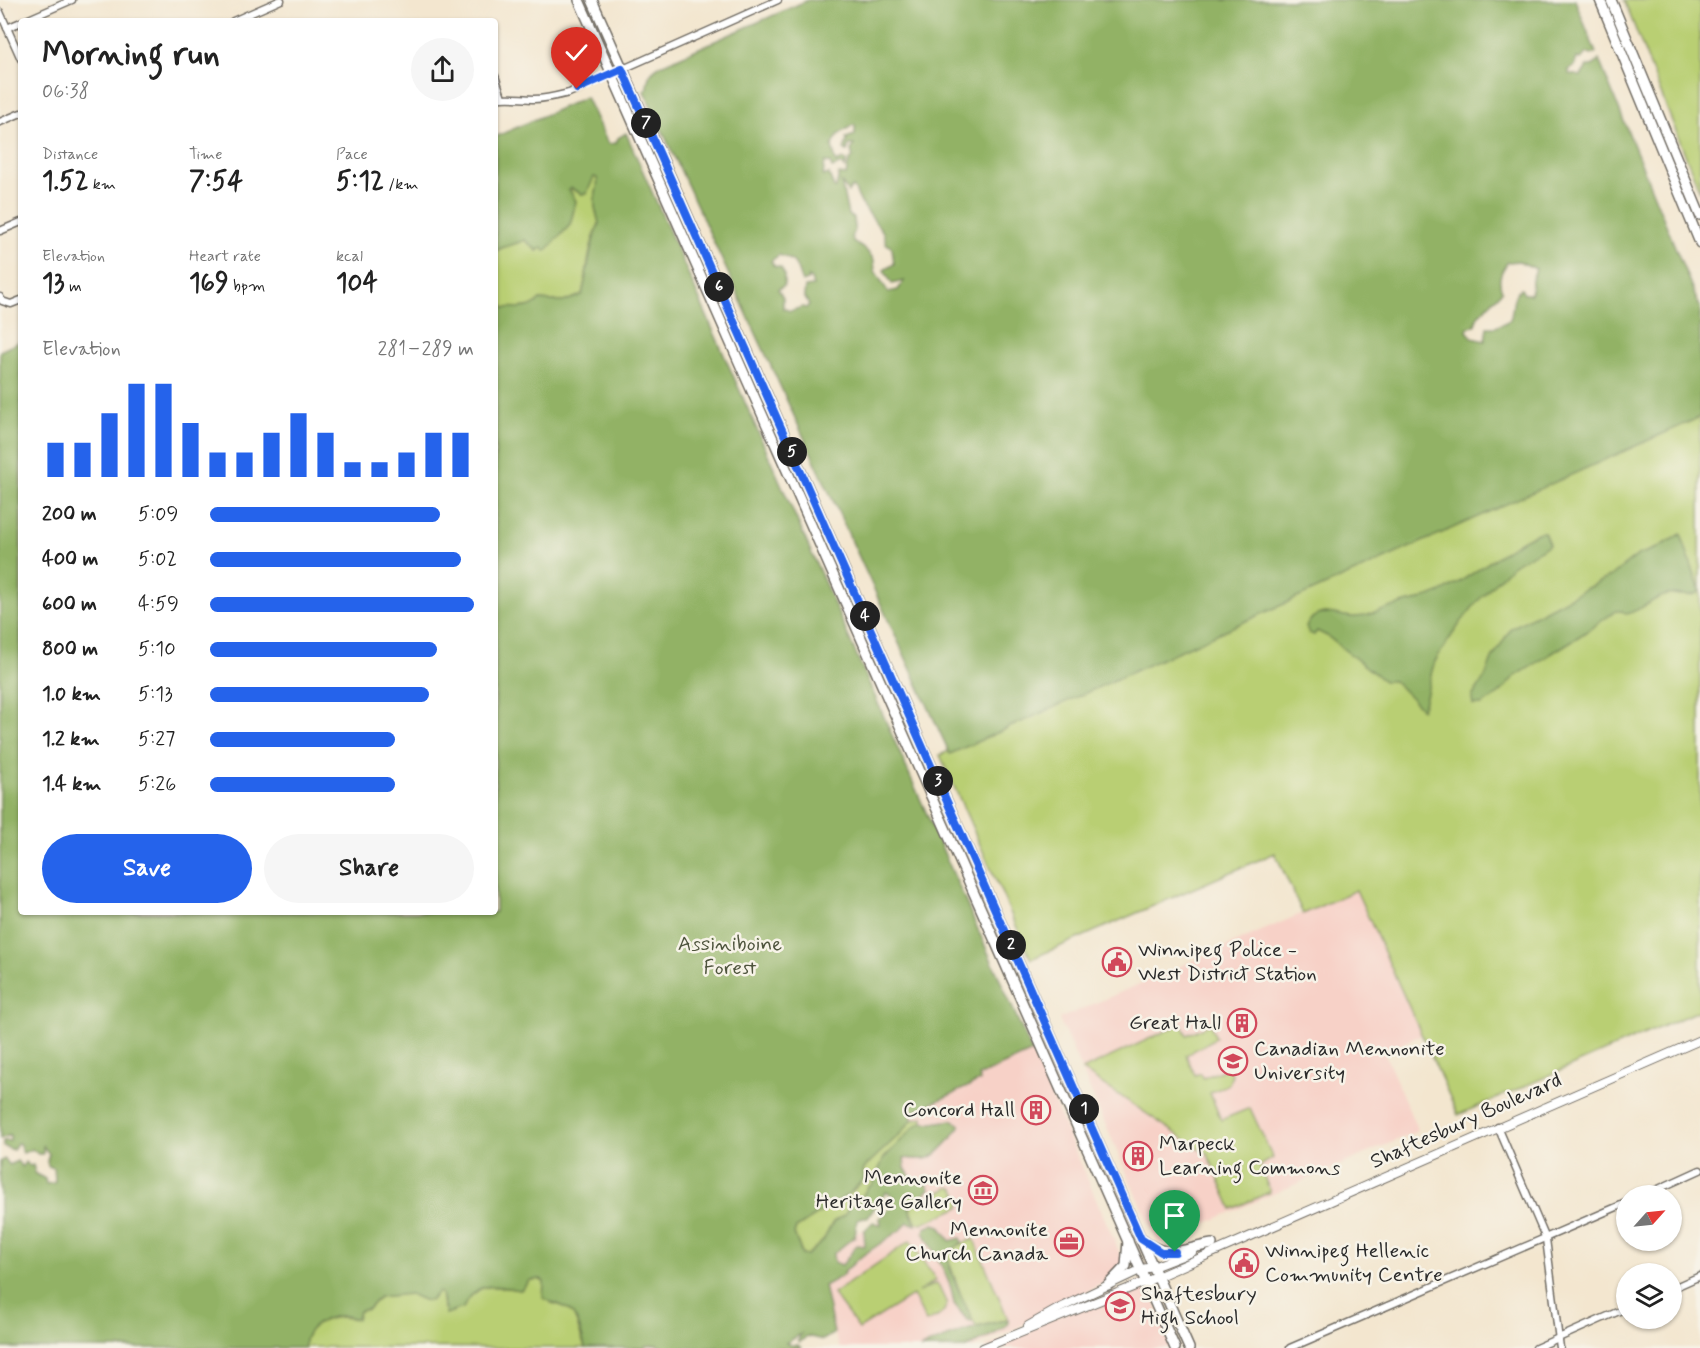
<!DOCTYPE html>
<meta charset="utf-8">
<style>
:root{--surface:#fff;--page:#f6f6f6;--text:#222;--muted:#767676;--accent:#2563eb}
body{margin:0;font-family:Mynerve,sans-serif;background:var(--page);color:var(--text);height:100vh;display:flex;flex-direction:column;font-size:22px;white-space:nowrap}
*{box-sizing:border-box;margin:0}
p{font-size:20px;color:var(--muted)}
.icon{flex:none;width:33px;height:33px;fill:none;stroke:currentColor;stroke-width:2;stroke-linecap:round;stroke-linejoin:round}
.map{position:relative;flex:1;overflow:hidden}
.details{position:absolute;left:18px;top:18px;width:480px;height:897px;display:flex;flex-direction:column;background:var(--surface);border-radius:6px;box-shadow:0 2px 4px #0004}
.details>*{flex:none}
.needle{width:39px;rotate:63deg}
.fabs{position:absolute;left:1616px;top:1185px;display:grid;gap:12px}
.fabs a{display:grid;place-items:center;width:66px;height:66px;border-radius:50%;background:var(--surface);box-shadow:0 2px 4px #0004;font-size:30px}
.pin{position:absolute;display:grid;place-items:center;width:51px;height:51px;color:#fff;margin:-62px -26px;border-radius:50% 50% 50% 0;rotate:-45deg;box-shadow:0 0 6px #0007}
.pin .icon{rotate:45deg}
.km{position:absolute;width:30px;height:30px;margin:-15px;border-radius:50%;background:#222;color:#fff;font-size:16px;line-height:30px;text-align:center}
.round{display:grid;place-items:center;flex:none;width:63px;height:63px;border-radius:32px;background:var(--page)}
.head{display:flex;align-items:center;justify-content:space-between;height:102px;padding:0 24px}
h1{font-size:33px;font-weight:800;line-height:45px}
.stats{display:grid;grid-template-columns:repeat(3,1fr);gap:9px;height:102px;padding:6px 24px}
.stats div{display:grid;align-content:center}
.stats b{font-size:26px;font-weight:800}
.stats small{font-size:16px;font-weight:400}
.stats p{font-size:16px}
.chart{height:168px;padding:12px 24px}
.chart p{display:flex;justify-content:space-between}
.chart svg{width:100%;height:108px;margin-top:6px;stroke:var(--accent);stroke-width:6}
.primary-button{display:flex;gap:12px;margin-top:auto;padding:12px 24px}
.primary-button a{flex:1;height:69px;border-radius:36px;background:var(--accent);color:#fff;font-size:24px;font-weight:800;line-height:69px;text-align:center}
.primary-button a+a{background:var(--page);color:var(--text)}
ul{padding:0 24px;list-style:none;font-size:20px}
li{display:grid;grid-template-columns:96px 72px 1fr;align-items:center;height:45px}
li i{height:15px;border-radius:8px;background:var(--accent)}
.map>svg:first-child{display:block}
</style>
<div class="map">
<svg width="1700" height="1348" viewBox="0 0 1700 1348">
<rect width="100%" height="100%" fill="#f7f3e8"/>
<filter id="ink" filterUnits="userSpaceOnUse"><feTurbulence type="fractalNoise" baseFrequency=".0167" numOctaves="2"/><feDisplacementMap in="SourceGraphic" scale="12" xChannelSelector="R" yChannelSelector="G"/><feConvolveMatrix kernelMatrix="1 2 1 2 8 2 1 2 1" color-interpolation-filters="sRGB"/></filter>
<filter id="wash" filterUnits="userSpaceOnUse"><feTurbulence type="fractalNoise" baseFrequency=".008" numOctaves="4" result="noise"/><feDisplacementMap in="SourceGraphic" scale="24" xChannelSelector="R" yChannelSelector="G"/><feGaussianBlur stdDeviation="1.35" result="paint"/><feColorMatrix in="noise" values="0 0 0 0 0 0 0 0 0 0 0 0 0 0 0 0 0 1.4 0 .05"/><feComposite in="paint" operator="in"/></filter>
<g filter="url(#wash)">
<rect width="100%" height="100%" fill="#f3e6cf"/>
<g fill="#f7d1c7">
<polygon points="1356,890 1421,1035 1384,1052 1418,1131 1158,1244 1059,1019"/>
<polygon points="1032,1052 1125,1265 1104,1283 1019,1327 972,1348 840,1348 804,1259 909,1207 903,1159 911,1113 980,1081 978,1076"/>
<polygon points="1145,1280 1175,1348 983,1348"/>
</g>
<g fill="#b9cf73" stroke="#727d4f" stroke-width="1.5">
<polygon points="1624,0 1700,0 1700,192"/>
<path d="M593 177H597C599 186 596 190 595 198 593 208 598 215 599 224 588 246 588 271 582 295L564 302 540 300C528 311 517 307 503 308L500 301 495 304V251L504 245 525 240 537 251 542 247 547 250 570 225 576 201 569 189 570 188 581 194 587 193Z"/>
<polygon points="1700,417 1700,1010 1458,1115 1356,890 1303,914 1275,853 1031,959 940,755"/>
<polygon points="1181,1024 1187,1035 1210,1024 1216,1038 1186,1055 1195,1075 1201,1073 1203,1078 1228,1068 1232,1074 1229,1084 1210,1093 1221,1120 1250,1108 1273,1158 1260,1166 1270,1192 1232,1209 1208,1155 1082,1070"/>
<path d="M923 1117V1122C913 1127 909 1134 901 1141 885 1157 880 1164 872 1186L868 1187 860 1200 851 1206 845 1215 833 1222 823 1241 807 1255 802 1254 794 1233 796 1228 849 1194 864 1179 863 1171 867 1164 901 1133 912 1120Z"/>
<polygon points="950,1187 955,1189 961,1202 960,1207 922,1224 917,1223 910,1209 912,1205"/>
<path d="M974 1239 1008 1319 976 1327 963 1301 948 1259C949 1246 963 1243 974 1239Z"/>
<path d="M910 1241 936 1280 918 1292 937 1283 947 1304C944 1315 936 1318 926 1322L913 1295 859 1329 833 1294Z"/>
<path d="M538 1279 544 1282 551 1303 566 1307 574 1315 585 1348 304 1347C303 1322 336 1313 355 1319L359 1311 368 1309 379 1297C387 1295 396 1295 404 1294 415 1293 426 1302 438 1292L441 1293 443 1308H463C478 1279 494 1286 520 1290L530 1280Z"/>
</g>
<g fill="#92b265" stroke="#5e6e48" stroke-width="1.5" fill-rule="evenodd">
<path d="M808 0H1575L1596 53 1591 55 1587 53 1581 59 1577 58 1574 67 1569 70V74L1581 76 1587 67 1594 65 1599 60 1700 308V417L950 754 644 91 647 87C648 75 651 71 661 65ZM853 125H855V135L846 138 847 141 844 149 847 151 849 145H854L851 150 853 158 849 161 846 175 839 174 836 188H834L829 174 823 176 825 162 830 163 832 168 842 164 845 168 846 161 843 159 836 162 832 146 838 135ZM841 182 848 192 852 187 854 188 861 203 883 232 886 243 892 248 894 264 884 270 892 284 904 281 898 290 888 292 875 271 874 261 872 257 865 249 853 242 852 235 855 230 854 218 848 215ZM779 255C799 261 795 266 802 282L808 280V277L811 279 813 286 805 287 804 296 809 305 806 308 803 307 790 311 783 308V298L778 289 784 286V274L781 268 774 266 771 261ZM1519 261 1536 269 1532 280 1531 294H1524L1521 289C1511 294 1514 310 1510 320L1496 327H1487L1485 341 1473 338 1467 331 1468 328 1475 325 1478 316 1502 291C1497 279 1501 271 1508 262Z"/>
<path d="M586 97 608 144 616 143 618 138 626 133 1032 1052 979 1076 980 1081 911 1113 912 1120 901 1133 867 1165 863 1171 864 1179 849 1194 796 1228 794 1233 802 1254 807 1255 823 1241 833 1222 845 1215 848 1208 860 1200 868 1187 872 1185 884 1158 915 1126 923 1122 932 1123 952 1120 960 1125C957 1133 938 1155 929 1158 923 1160 911 1159 904 1158L905 1168 913 1181 927 1184 930 1189 918 1199H914L909 1207 916 1225 908 1222 900 1230 862 1256 846 1270 842 1276 824 1286 834 1333 823 1340 807 1336 800 1342 798 1340 801 1334 786 1343 790 1345H798L801 1348H666L657 1345 645 1346V1348H585C582 1336 578 1314 566 1308 559 1303 550 1303 543 1298L544 1282 541 1279 530 1280 521 1290C494 1286 478 1279 463 1308L446 1314 441 1293 438 1292 430 1301 423 1300 410 1294 379 1297 368 1309 359 1311 357 1319C352 1318 348 1316 342 1316 325 1316 302 1329 305 1348H0V1162L4 1159 10 1165 17 1161 22 1167 25 1162 30 1166 33 1165 35 1173 45 1179 46 1184 54 1183 55 1180 54 1168 48 1166 47 1161 49 1154 43 1146V1154H38L32 1149 23 1153 19 1143H17L13 1150 3 1146V1141H10V1135L0 1139V351L21 341V912H495V304L500 301 504 308C518 306 526 312 540 300L563 302 582 295C588 271 589 246 599 224 598 215 593 208 595 198 596 190 599 186 597 178L594 177 587 193 582 194 571 188 569 189 576 201 570 225 547 250 545 251 542 247 537 251 525 240C514 245 504 246 495 251V137ZM886 1192 895 1197 888 1210 880 1218 881 1225 873 1222 864 1231 865 1246 857 1245 842 1265 834 1262 833 1254 855 1236 857 1220 863 1217H868Z"/>
<path d="M1540 532H1544L1549 544C1538 554 1522 557 1510 568 1486 590 1466 613 1448 641 1444 648 1437 656 1434 664 1429 679 1428 694 1422 709L1394 681H1384L1327 636 1317 631 1314 635 1309 633 1306 627C1309 620 1315 614 1324 613 1334 613 1345 617 1356 617 1374 616 1392 605 1410 602 1459 594 1495 550 1540 532Z"/>
<path d="M1681 534 1700 591C1689 600 1678 592 1667 595 1652 598 1642 611 1626 614L1622 611H1616L1581 635 1514 677 1500 693 1482 705H1473L1472 697 1485 677 1492 659 1511 628 1612 575 1638 555 1657 548Z"/>
<path d="M934 1224 940 1226 950 1241 961 1238 962 1242 948 1254C947 1267 958 1288 963 1300 966 1308 972 1314 971 1322L968 1321 954 1304 951 1288 944 1271 924 1232 925 1228Z"/>
<polygon points="1008,1319 1008,1324 996,1333 966,1348 920,1348 963,1331"/>
</g>
</g>
<g filter="url(#ink)">
<g fill="none" stroke-linecap="round" stroke-linejoin="round">
<g stroke="#716c64" stroke-width="9">
<g id="minor">
<polyline points="0,12 21,59"/>
<polyline points="24,21 72,0"/>
<polyline points="233,21 281,0"/>
<polyline points="7,28 21,22"/>
<polyline points="495,76 502,97"/>
<path d="M495 99C508 96 521 99 534 99 546 99 557 96 569 93L778 0"/>
<polyline points="0,122 21,113"/>
<polyline points="0,231 21,222"/>
<polyline points="0,297 2,301 11,304 21,300"/>
<polyline points="1498,1127 1546,1239 1560,1348"/>
<polyline points="1643,1196 1700,1170"/>
<polyline points="1671,1289 1700,1276"/>
<polyline points="1290,1348 1626,1203"/>
<polyline points="1536,1348 1626,1308"/>
</g>
</g>
<g stroke="#716c64" stroke-width="10">
<g id="tertiary">
<polyline points="1028,1326 1058,1309 1142,1269 1153,1267 1192,1252"/>
<polyline points="983,1348 1157,1277 1700,1040"/>
</g>
</g>
<g stroke="#716c64" stroke-width="12">
<g id="secondary">
<polyline points="579,0 1175,1348"/>
<polyline points="592,0 1189,1348"/>
<polyline points="1600,0 1700,243"/>
<polyline points="1611,0 1700,215"/>
<path d="M1141 1239C1169 1261 1180 1249 1212 1244"/>
<polyline points="1108,1285 1126,1266 1128,1241"/>
</g>
</g>
<use href="#minor" stroke="#fff" stroke-width="6"/>
<use href="#tertiary" stroke="#fff" stroke-width="8"/>
<use href="#secondary" stroke="#fff" stroke-width="9"/>
</g>
</g>
<g fill="none" stroke-linecap="round" stroke-linejoin="round" filter="url(#ink)">
<g stroke="#fff" stroke-width="12">
<polyline id="route" points="577,89 622,69 1141,1239 1161,1252 1175,1252"/>
</g>
<use href="#route" stroke="#2563eb" stroke-width="8"/>
</g>
<defs>
<g id="civic-ring" transform="scale(1.5)"><circle r="9.5" fill="#f7f3e8" stroke="#d1495b" stroke-width="1.5"/><path d="M-.6-6.5H3V-4.5H.6V-3L4-1V1h2V6H-6V1h2V-1L-.6-3ZM-1.2 2.5V6h2.4V2.5Z" fill="#d1495b"/></g>
<g id="building-ring" transform="scale(1.5)"><circle r="9.5" fill="#f7f3e8" stroke="#d1495b" stroke-width="1.5"/><path d="M-4-6H4V6H1V3H-1V6H-4ZM-2.5-4.3h1.7v1.8h-1.7ZM.8-4.3h1.7v1.8H.8ZM-2.5-1h1.7V.8h-1.7ZM.8-1h1.7V.8H.8Z" fill="#d1495b"/></g>
<g id="university-ring" transform="scale(1.5)"><circle r="9.5" fill="#f7f3e8" stroke="#d1495b" stroke-width="1.5"/><path d="M0-5L7-2L0 1L-7-2ZM-4 1L0 2.5L4 1V4Q0 6-4 4Z" fill="#d1495b"/></g>
<g id="museum-ring" transform="scale(1.5)"><circle r="9.5" fill="#f7f3e8" stroke="#d1495b" stroke-width="1.5"/><path d="M0-6L6-3V-2H-6V-3ZM-5-1h2V3h-2ZM-1-1h2V3h-2ZM3-1h2V3H3ZM-6 4H6V6H-6Z" fill="#d1495b"/></g>
<g id="office-ring" transform="scale(1.5)"><circle r="9.5" fill="#f7f3e8" stroke="#d1495b" stroke-width="1.5"/><path d="M-6-3h4V-5.5h4V-3h4V5H-6ZM-1-4.5V-3h2v-1.5ZM-6 0V1H6V0Z" fill="#d1495b"/></g>
<g id="school-ring" transform="scale(1.5)"><circle r="9.5" fill="#f7f3e8" stroke="#d1495b" stroke-width="1.5"/><path d="M0-5L7-2L0 1L-7-2ZM-4 1L0 2.5L4 1V4Q0 6-4 4Z" fill="#d1495b"/></g>
</defs>
<g fill-rule="evenodd">
<use href="#civic-ring" x="1117" y="962"/>
<use href="#building-ring" x="1242" y="1023"/>
<use href="#university-ring" x="1233" y="1061"/>
<use href="#building-ring" x="1036" y="1110"/>
<use href="#building-ring" x="1138" y="1156"/>
<use href="#museum-ring" x="983" y="1190"/>
<use href="#office-ring" x="1069" y="1242"/>
<use href="#civic-ring" x="1244" y="1263"/>
<use href="#school-ring" x="1120" y="1306"/>
</g>
<g text-anchor="middle" dominant-baseline="central" stroke-width="5" stroke-linejoin="round" paint-order="stroke">
<g font-size="21" fill="#4e543d" stroke="#f7f3e8">
<text x="730" y="944">Assiniboine<tspan x="730" dy="24">Forest</tspan></text>
</g>
<g font-size="21" fill="#2b2b2b" stroke="#f7f3e8" text-anchor="start">
<text x="1138" y="950">Winnipeg Police -<tspan x="1138" dy="24">West District Station</tspan></text>
<text x="1221" y="1023" text-anchor="end">Great Hall</text>
<text x="1254" y="1049">Canadian Mennonite<tspan x="1254" dy="24">University</tspan></text>
<text x="1015" y="1110" text-anchor="end">Concord Hall</text>
<text x="1159" y="1144">Marpeck<tspan x="1159" dy="24">Learning Commons</tspan></text>
<text x="962" y="1178" text-anchor="end">Mennonite<tspan x="962" dy="24">Heritage Gallery</tspan></text>
<text x="1048" y="1230" text-anchor="end">Mennonite<tspan x="1048" dy="24">Church Canada</tspan></text>
<text x="1265" y="1251">Winnipeg Hellenic<tspan x="1265" dy="24">Community Centre</tspan></text>
<text x="1141" y="1294">Shaftesbury<tspan x="1141" dy="24">High School</tspan></text>
</g>
<g font-size="21" fill="#2b2b2b" stroke="#f7f3e8">
<text transform="translate(1466 1121) rotate(-24)">Shaftesbury Boulevard</text>
</g>
</g>
</svg>
<div class="fabs">
<a><svg class="needle" viewBox="-14 -14 28 28"><path d="M0-13l5 13h-10z" fill="#e53935"/><path d="M0 13l5-13h-10z" fill="#767676"/></svg></a>
<a><svg class="icon" aria-label="layers" viewBox="0 0 24 24"><path d="M12 4l9 5-9 5-9-5zM3 14l9 5 9-5"/></svg></a>
</div>
<div class="pin" style="left:1175px;top:1252px;background:#1e9e55"><svg class="icon" aria-label="arrive" viewBox="0 0 24 24"><path d="M6 21V4h12l-3 4 3 4H6"/></svg></div>
<div class="pin" style="left:577px;top:89px;background:#d93025"><svg class="icon" aria-label="check" viewBox="0 0 24 24"><path d="M5 12l5 5 9-10"/></svg></div>
<b class="km" style="left:1084px;top:1109px">1</b>
<b class="km" style="left:1011px;top:945px">2</b>
<b class="km" style="left:938px;top:781px">3</b>
<b class="km" style="left:865px;top:616px">4</b>
<b class="km" style="left:792px;top:452px">5</b>
<b class="km" style="left:719px;top:287px">6</b>
<b class="km" style="left:646px;top:123px">7</b>
<section class="details">
<div class="head"><div><h1>Morning run</h1><p>06:38</p></div><a class="round"><svg class="icon" aria-label="share" viewBox="0 0 24 24"><path d="M12 15V3M7 8l5-5 5 5M5 13v7h14v-7"/></svg></a></div>
<div class="stats">
<div><p>Distance</p><b>1.52<small> km</small></b></div>
<div><p>Time</p><b>7:54</b></div>
<div><p>Pace</p><b>5:12<small> /km</small></b></div>
</div>
<div class="stats">
<div><p>Elevation</p><b>13<small> m</small></b></div>
<div><p>Heart rate</p><b>169<small> bpm</small></b></div>
<div><p>kcal</p><b>104</b></div>
</div>
<div class="chart"><p><span>Elevation</span>281–289 m</p>
<svg viewBox="0 0 160 44" preserveAspectRatio="none"><path d="M5 44V30M15 44V30M25 44V18M35 44V6M45 44V6M55 44V22M65 44V34M75 44V34M85 44V26M95 44V18M105 44V26M115 44V38M125 44V38M135 44V34M145 44V26M155 44V26"/></svg>
</div>
<ul>
<li><b>200 m</b>5:09<i style="width:87%"></i></li>
<li><b>400 m</b>5:02<i style="width:95%"></i></li>
<li><b>600 m</b>4:59<i style="width:100%"></i></li>
<li><b>800 m</b>5:10<i style="width:86%"></i></li>
<li><b>1.0 km</b>5:13<i style="width:83%"></i></li>
<li><b>1.2 km</b>5:27<i style="width:70%"></i></li>
<li><b>1.4 km</b>5:26<i style="width:70%"></i></li>
</ul>
<div class="primary-button"><a>Save</a><a>Share</a></div>
</section>
</div>
